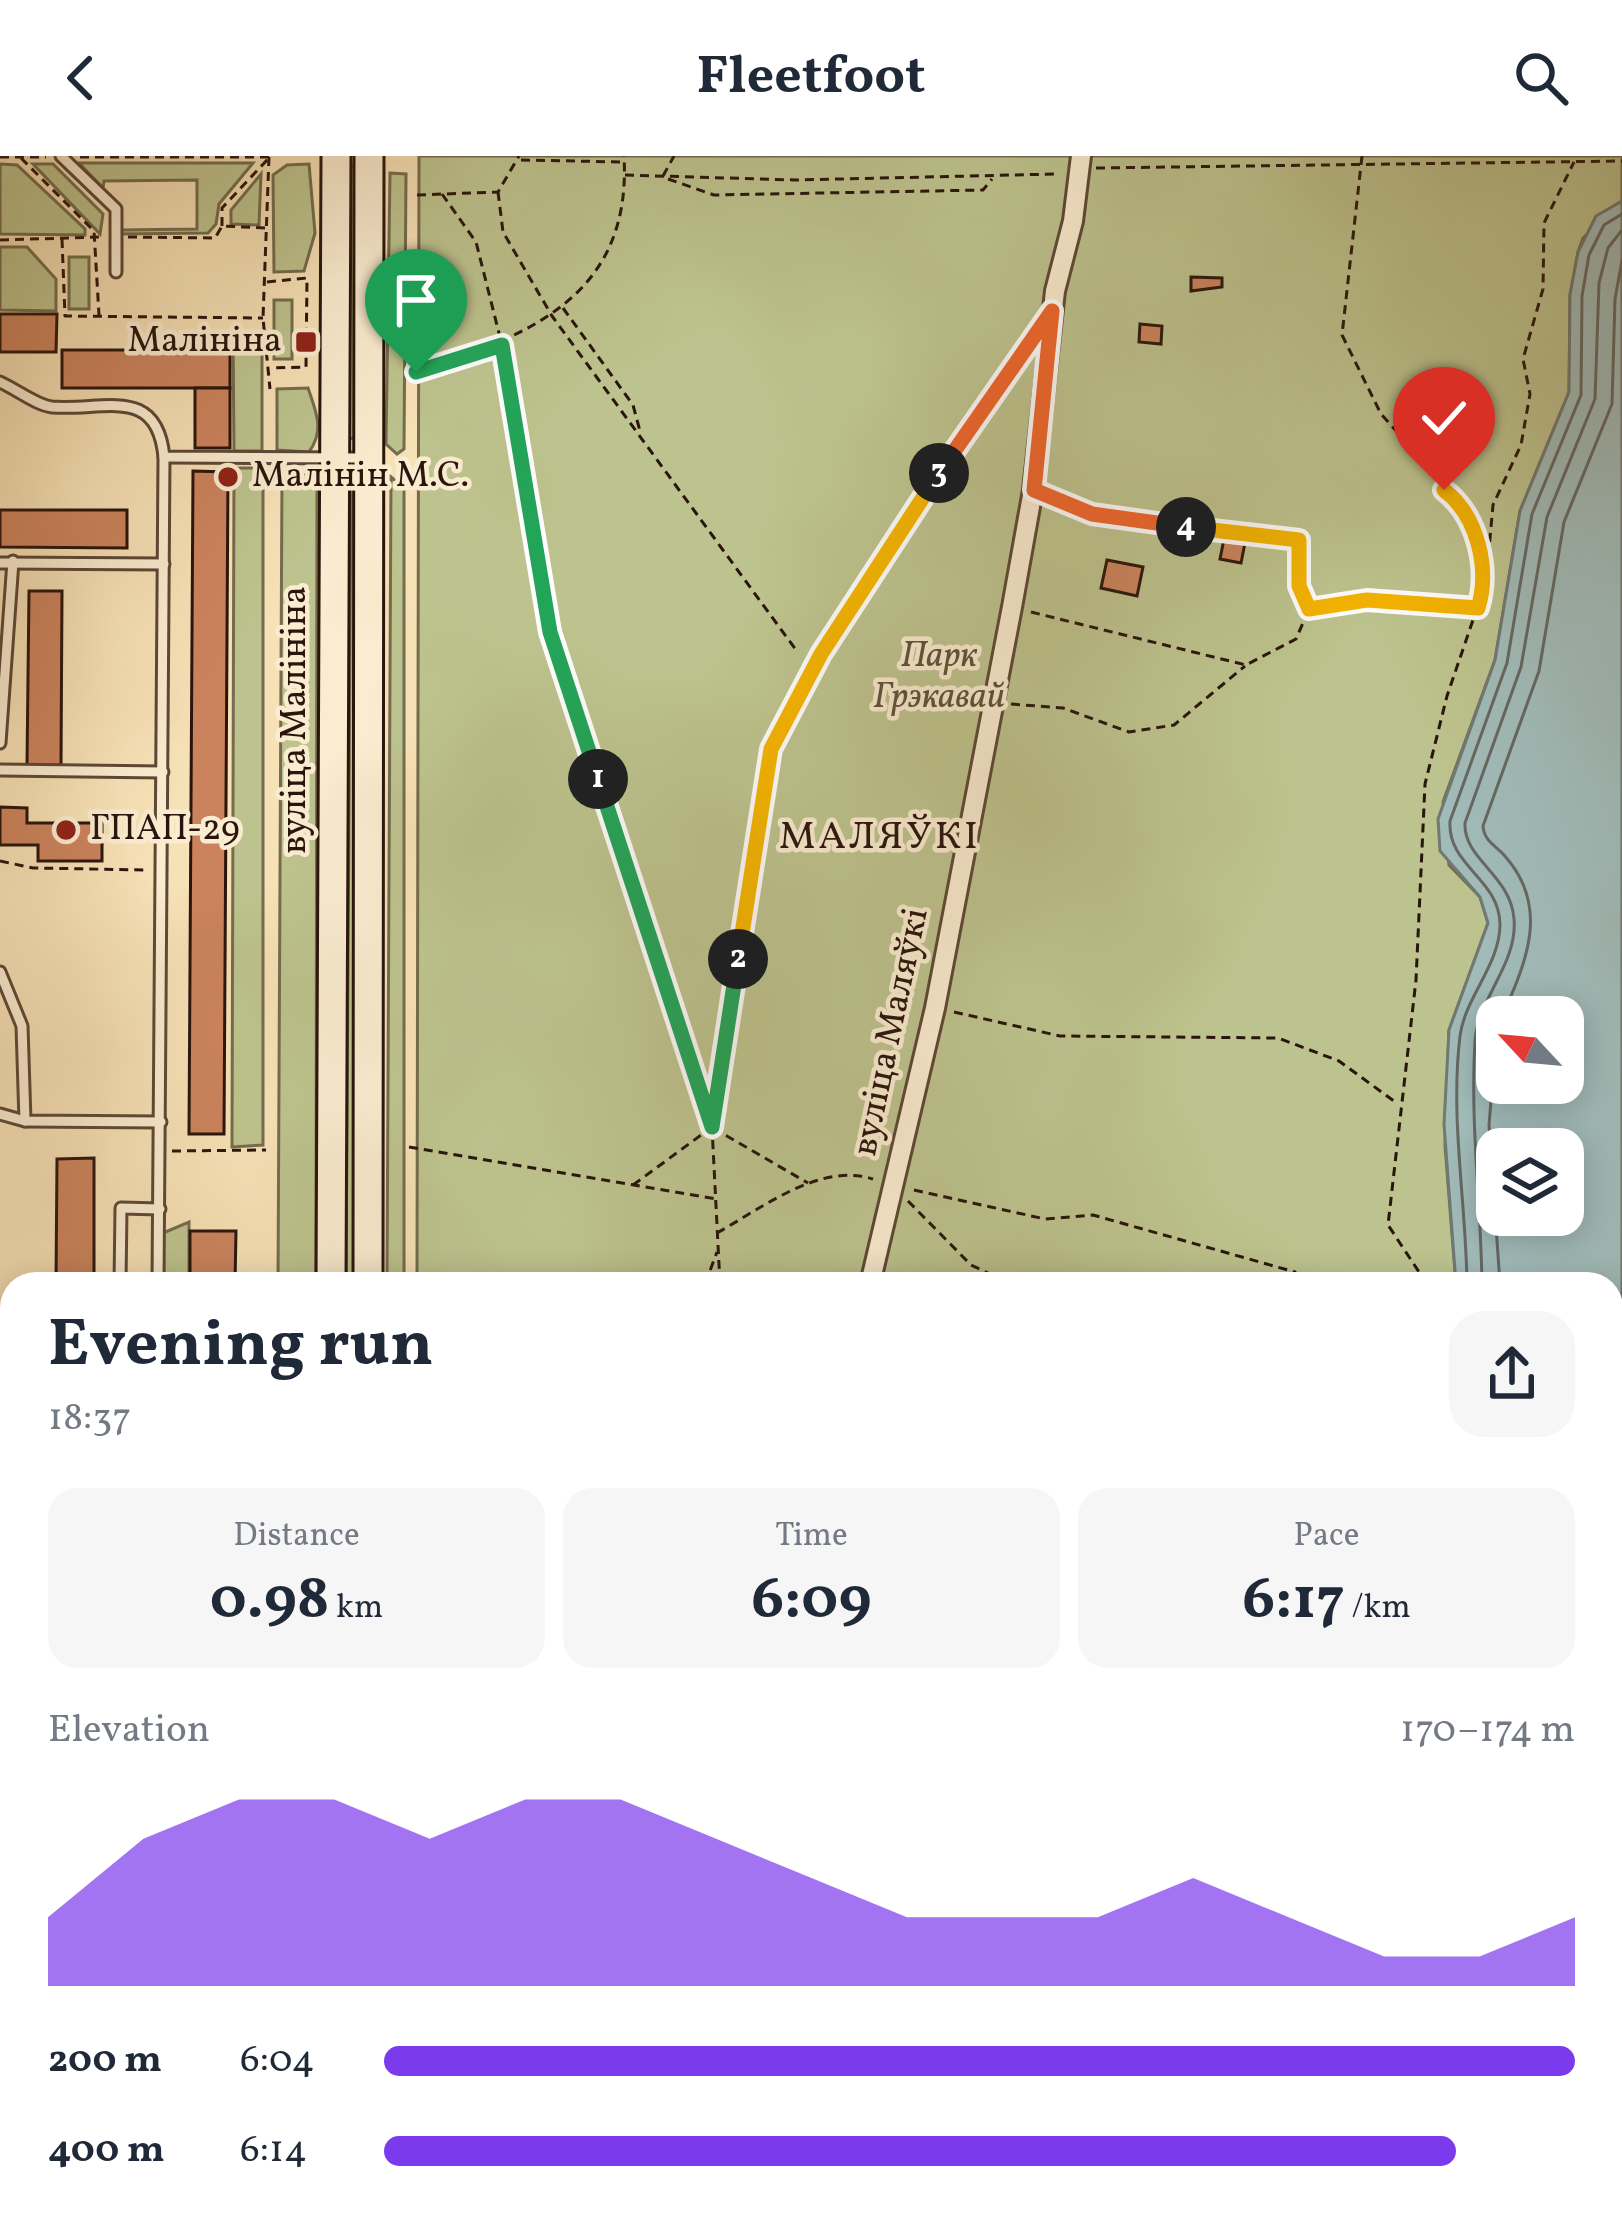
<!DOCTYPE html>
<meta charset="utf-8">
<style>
:root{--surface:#fff;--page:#f6f6f7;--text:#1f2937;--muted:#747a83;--accent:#7c3aed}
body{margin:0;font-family:Vollkorn,serif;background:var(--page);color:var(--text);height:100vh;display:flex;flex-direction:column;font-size:45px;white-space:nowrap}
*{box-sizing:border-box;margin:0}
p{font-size:39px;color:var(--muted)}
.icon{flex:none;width:66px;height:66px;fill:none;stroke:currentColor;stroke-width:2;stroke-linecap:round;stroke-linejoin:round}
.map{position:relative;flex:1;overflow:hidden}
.details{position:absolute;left:0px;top:1116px;width:1623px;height:951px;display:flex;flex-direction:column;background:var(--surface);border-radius:36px 36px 0 0;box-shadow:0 6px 30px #0003}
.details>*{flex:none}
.needle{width:78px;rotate:296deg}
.fabs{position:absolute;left:1476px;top:840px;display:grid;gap:24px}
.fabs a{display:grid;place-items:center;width:108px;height:108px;border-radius:24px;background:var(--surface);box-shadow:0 6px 30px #0003;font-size:60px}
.pin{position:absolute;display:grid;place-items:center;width:102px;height:102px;color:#fff;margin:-123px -51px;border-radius:50% 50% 50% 0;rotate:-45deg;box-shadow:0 0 12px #0007}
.pin .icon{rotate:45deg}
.km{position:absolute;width:60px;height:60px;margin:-30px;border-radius:50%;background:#222;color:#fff;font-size:33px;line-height:60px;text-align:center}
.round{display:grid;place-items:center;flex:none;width:126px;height:126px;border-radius:36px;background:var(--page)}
.head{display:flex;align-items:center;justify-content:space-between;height:204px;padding:0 48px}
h1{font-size:66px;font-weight:700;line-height:90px}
.stats{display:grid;grid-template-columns:repeat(3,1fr);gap:18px;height:204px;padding:12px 48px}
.stats div{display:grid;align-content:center;border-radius:30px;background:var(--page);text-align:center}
.stats b{font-size:60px;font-weight:700}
.stats small{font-size:33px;font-weight:400}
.stats p{font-size:33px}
.chart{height:336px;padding:24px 48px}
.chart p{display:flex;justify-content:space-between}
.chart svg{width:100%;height:216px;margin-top:12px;fill:var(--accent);opacity:.7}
ul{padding:0 48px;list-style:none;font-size:39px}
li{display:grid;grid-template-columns:192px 144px 1fr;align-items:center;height:90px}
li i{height:30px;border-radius:15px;background:var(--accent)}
header{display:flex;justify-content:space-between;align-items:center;height:156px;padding:0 48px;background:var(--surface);font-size:54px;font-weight:700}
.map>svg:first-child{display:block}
</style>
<header><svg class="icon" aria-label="back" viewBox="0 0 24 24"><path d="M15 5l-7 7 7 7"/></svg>Fleetfoot<svg class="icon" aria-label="search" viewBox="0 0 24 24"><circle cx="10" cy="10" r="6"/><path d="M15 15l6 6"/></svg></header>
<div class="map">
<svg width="1622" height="2066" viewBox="0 0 1622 2066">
<rect width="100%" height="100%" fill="#f7e1b6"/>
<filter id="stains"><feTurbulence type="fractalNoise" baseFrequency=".00167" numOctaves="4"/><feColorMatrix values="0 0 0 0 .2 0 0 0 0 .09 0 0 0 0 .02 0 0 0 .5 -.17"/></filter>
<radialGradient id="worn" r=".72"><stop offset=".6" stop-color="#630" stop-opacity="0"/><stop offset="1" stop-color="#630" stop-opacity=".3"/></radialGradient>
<g fill="#bdc38e" stroke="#746c4d" stroke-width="3">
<polygon points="419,0 1622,0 1622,45 1583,82 1578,96 1570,139 1569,236 1520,355 1495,504 1443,646 1449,709 1480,741 1488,767 1449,874 1445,990 1456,1128 417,1128"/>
<polygon points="79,7 253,7 219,48 216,68 208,77 120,78 119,74 197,73 197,24 104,25 103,32"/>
<polygon points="0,8 17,9 85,73 85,79 0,78"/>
<polygon points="33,8 53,8 103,58 100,78"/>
<polygon points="309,8 315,77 304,115 274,116 273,19 287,9"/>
<polygon points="343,10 355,10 356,280 348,284"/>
<polygon points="390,17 406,18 404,293 397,298 386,288"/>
<polygon points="261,18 259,69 231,68 231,54"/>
<polygon points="0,91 27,91 56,123 56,155 0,154"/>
<rect x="69" y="101" width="20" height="52"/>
<rect x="274" y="144" width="18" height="59"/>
<polygon points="233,178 254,179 262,198 262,295 234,295"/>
<path d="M308 232C316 256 325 274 309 296L277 294V233Z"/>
<polygon points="234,312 263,312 263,989 232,991"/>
<polygon points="282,317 312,317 317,329 316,1128 278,1128"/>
<polygon points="391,321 404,332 404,1128 387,1128"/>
<polygon points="351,325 356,325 355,1128 346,1128"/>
<polygon points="189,1066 189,1128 163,1128 163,1077"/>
<polygon points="1611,1923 1622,1944 1622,2066 1267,2066 1270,2055 1611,2055"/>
</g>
<path fill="#a1bbb8" stroke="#717973" stroke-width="3" fill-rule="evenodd" d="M1622 45V1944L1611 1923V1128H1456L1444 968 1449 874 1488 767 1480 741 1440 695 1438 663 1495 504 1520 355 1569 236 1570 139 1578 96 1596 60ZM1497 861H1563V927H1497ZM1497 993H1563V1059H1497Z"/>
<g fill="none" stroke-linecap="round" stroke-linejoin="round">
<g stroke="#666862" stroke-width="3">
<path d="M1502 861C1526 806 1551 751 1504 699 1495 689 1484 685 1483 670L1539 515 1564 366 1612 248 1615 143 1622 105"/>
<polyline points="1497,872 1489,969 1500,1128"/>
<path d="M1467 1128C1466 1045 1450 963 1460 880 1465 841 1500 809 1500 768 1499 722 1447 710 1450 665L1507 507 1532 358 1581 239 1582 140 1589 99 1604 69 1622 58"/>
<path d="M1482 1128C1481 1047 1470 967 1475 886 1477 843 1518 808 1514 763 1511 719 1463 703 1465 667L1521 511 1547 361 1595 243 1599 127 1608 92 1622 74"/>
</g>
</g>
<g fill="#cb835d" stroke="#2a150c" stroke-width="3">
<polygon points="1191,121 1222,122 1222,131 1191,135"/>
<polygon points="0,158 57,158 56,196 0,196"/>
<polygon points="1140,168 1162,170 1161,188 1139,186"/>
<rect x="62" y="194" width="168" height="38"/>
<rect x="195" y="232" width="35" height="60"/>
<polygon points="193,315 228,316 224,978 189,978"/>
<polygon points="0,354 127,354 127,392 0,391"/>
<polygon points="1224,383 1245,387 1241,407 1220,403"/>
<polygon points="1107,404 1143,411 1137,440 1101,432"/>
<polygon points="29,435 62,435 61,609 27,609"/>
<polygon points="0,651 27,652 27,667 102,667 102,705 38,705 38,689 0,689"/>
<polygon points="94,1002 94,1128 56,1128 57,1003"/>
<polygon points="190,1075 236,1075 235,1128 190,1128"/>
<rect x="868" y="2055" width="97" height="11"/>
<polygon points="1060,2055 1111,2055 1108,2066 1057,2066"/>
</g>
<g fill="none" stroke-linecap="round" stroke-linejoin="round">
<g stroke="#5d4836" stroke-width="15">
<g id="service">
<polyline points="61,0 116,53 116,116"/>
<path d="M0 226C16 233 36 249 52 251 105 255 157 229 164 301L362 302"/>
<polyline points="0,407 164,408"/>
<polyline points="0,587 13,405"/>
<polyline points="0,614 163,616"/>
<polyline points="0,816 22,870 25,965"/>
<polyline points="0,958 25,965 161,966"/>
<polyline points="120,1128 121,1052 160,1053"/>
<polyline points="158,1128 164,301"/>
<polyline points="0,1205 12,1205"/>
<polyline points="0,2030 12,2015"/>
<polyline points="581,2055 581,2066"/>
<polyline points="495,2066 495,2055"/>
<polyline points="631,2066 631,2055"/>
<polyline points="985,2066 985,2055"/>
</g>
</g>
<g stroke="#5d4836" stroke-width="24">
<g id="minor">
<polyline points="870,1128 935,852 1012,451 1033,334 1055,135 1073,65 1081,0"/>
<polyline points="1263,2066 1266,2055"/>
</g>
</g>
<g stroke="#2a150c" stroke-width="33">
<g id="secondary">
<polyline points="331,1128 336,0"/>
<polyline points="368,1128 369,0"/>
<polyline points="329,2055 329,2066"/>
<polyline points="374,2066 374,2055"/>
</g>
</g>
<g stroke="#2a150c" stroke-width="3" stroke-dasharray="9 6" stroke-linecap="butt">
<polyline points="1362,0 1342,179 1381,258 1462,348 1484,419"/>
<polyline points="0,1 46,1"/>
<polyline points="80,1 269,1"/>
<polyline points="269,1 263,162 270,233"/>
<polyline points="21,2 94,75 99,159"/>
<polyline points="521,4 624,6"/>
<polyline points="1096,12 1622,5"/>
<polyline points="625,19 796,24 1057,18"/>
<polyline points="663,20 674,0"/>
<polyline points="668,23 714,39 983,34 992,23"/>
<polyline points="498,36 503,76 552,160 796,494"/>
<polyline points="442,38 476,86 502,189 550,476 712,971 720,1128"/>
<polyline points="417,39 498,36 519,0"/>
<polyline points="222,70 222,52 268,3"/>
<polyline points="128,81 215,82 222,70 265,72"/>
<polyline points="62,83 65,160 263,162"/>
<polyline points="0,84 100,81"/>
<polyline points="267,126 307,122 306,211 271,212"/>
<polyline points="563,152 633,249 640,275"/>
<path d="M416 216C529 180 632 140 624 0"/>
<polyline points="1053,342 1092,358 1299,384 1299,430 1308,451"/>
<polyline points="1031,456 1246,509 1296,483 1309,453 1367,444 1474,452"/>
<polyline points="1011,548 1063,552 1129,576 1174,569 1245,510"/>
<polyline points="0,705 33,712 149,714"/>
<polyline points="954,856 1060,880 1278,882 1339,905 1398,948"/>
<polyline points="713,972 808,1027"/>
<polyline points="409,991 716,1043"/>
<polyline points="172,995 266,994"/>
<polyline points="633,1029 712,971 771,593 821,498 904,367 1031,186"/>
<polyline points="914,1034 1045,1063 1093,1059 1295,1116 1303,1128"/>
<polyline points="908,1045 971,1109 1011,1128"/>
<path d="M717 1077C762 1052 820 1006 873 1023"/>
<polyline points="705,1128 717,1096"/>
<polyline points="1427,1128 1388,1069 1416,824 1425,628 1447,540 1486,426 1493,349 1521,289 1530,238 1523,203 1543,133 1544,67 1574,6"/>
<polyline points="0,1311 12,1312"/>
<polyline points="0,1488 12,1473"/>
<polyline points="0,1532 12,1531"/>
<polyline points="0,1644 12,1642"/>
<polyline points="478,2055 478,2066"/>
<polyline points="1450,2055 1454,2066"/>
<polyline points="1606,2055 1612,2066"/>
<polyline points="0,2064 1,2066"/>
</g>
<use href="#service" stroke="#faecd0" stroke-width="9"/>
<use href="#minor" stroke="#faecd0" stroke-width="18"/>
<use href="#secondary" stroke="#faecd0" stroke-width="27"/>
</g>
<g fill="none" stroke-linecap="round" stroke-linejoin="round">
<g stroke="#fff" stroke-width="24">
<polyline id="split-1" points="416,216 502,189 550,476 598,623"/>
</g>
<g stroke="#fff" stroke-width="24">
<polyline id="split-2" points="598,623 712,971 738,803"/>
</g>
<g stroke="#fff" stroke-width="24">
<polyline id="split-3" points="738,803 771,593 821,498 939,317"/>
</g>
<g stroke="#fff" stroke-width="24">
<polyline id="split-4" points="939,317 1052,155 1034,334 1092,358 1186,371"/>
</g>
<g stroke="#fff" stroke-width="24">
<path id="split-5" d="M1186 371 1299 384V430L1309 453 1367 444 1478 452C1490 413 1478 360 1444 334"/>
</g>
<use href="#split-1" stroke="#22a559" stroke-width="15"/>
<use href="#split-2" stroke="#22a559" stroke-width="15"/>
<use href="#split-3" stroke="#f5b400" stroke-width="15"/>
<use href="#split-4" stroke="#f0652b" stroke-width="15"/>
<use href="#split-5" stroke="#f5b400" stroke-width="15"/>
</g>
<g fill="#8f2418" stroke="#faecd0" stroke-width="4.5">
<rect x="294" y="174" width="24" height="24" rx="6"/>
<circle cx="228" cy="321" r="12"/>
<circle cx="66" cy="674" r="12"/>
</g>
<g text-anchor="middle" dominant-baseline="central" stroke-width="9" stroke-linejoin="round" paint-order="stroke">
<g font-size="36" fill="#2a150c" stroke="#faecd0" text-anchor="start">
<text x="282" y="186" text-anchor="end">Малініна</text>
<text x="252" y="321">Малінін М.С.</text>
<text x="90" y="674">ГПАП-29</text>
</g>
<g font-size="36" font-style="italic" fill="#5d523a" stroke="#faecd0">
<text x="939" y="501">Парк<tspan x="939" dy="41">Грэкавай</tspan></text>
</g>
<g font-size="36" fill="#2a150c" stroke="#faecd0">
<text transform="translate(296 564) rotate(-90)">вуліца Малініна</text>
<text transform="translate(892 876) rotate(-78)">вуліца Маляўкі</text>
</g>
<g font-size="39" letter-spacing="3" fill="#2a150c" stroke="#faecd0">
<text x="880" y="682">МАЛЯЎКІ</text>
</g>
</g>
<rect width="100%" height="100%" filter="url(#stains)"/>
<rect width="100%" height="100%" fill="url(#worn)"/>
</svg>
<div class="fabs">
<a><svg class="needle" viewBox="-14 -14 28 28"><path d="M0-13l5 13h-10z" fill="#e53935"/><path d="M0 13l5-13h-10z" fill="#747a83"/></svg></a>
<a><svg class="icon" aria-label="layers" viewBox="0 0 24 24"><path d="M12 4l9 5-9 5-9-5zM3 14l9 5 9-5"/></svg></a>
</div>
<div class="pin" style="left:416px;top:216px;background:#1e9e55"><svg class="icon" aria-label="arrive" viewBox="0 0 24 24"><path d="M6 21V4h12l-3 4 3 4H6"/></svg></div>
<div class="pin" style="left:1444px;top:334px;background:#d93025"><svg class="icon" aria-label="check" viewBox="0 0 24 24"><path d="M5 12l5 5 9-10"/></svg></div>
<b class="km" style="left:598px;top:623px">1</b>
<b class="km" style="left:738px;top:803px">2</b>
<b class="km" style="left:939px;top:317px">3</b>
<b class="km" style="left:1186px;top:371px">4</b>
<section class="details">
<div class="head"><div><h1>Evening run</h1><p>18:37</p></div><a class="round"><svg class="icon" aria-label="share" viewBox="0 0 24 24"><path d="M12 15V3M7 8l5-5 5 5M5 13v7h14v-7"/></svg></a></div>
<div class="stats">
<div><p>Distance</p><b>0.98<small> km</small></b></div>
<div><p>Time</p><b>6:09</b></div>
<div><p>Pace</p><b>6:17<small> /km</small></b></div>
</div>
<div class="chart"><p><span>Elevation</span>170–174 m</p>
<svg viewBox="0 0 160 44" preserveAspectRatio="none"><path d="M0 44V30L10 14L20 6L30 6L40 14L50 6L60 6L70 14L80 22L90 30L100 30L110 30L120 22L130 30L140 38L150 38L160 30V44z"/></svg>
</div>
<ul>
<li><b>200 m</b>6:04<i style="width:100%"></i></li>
<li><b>400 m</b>6:14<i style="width:90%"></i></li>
</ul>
</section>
</div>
